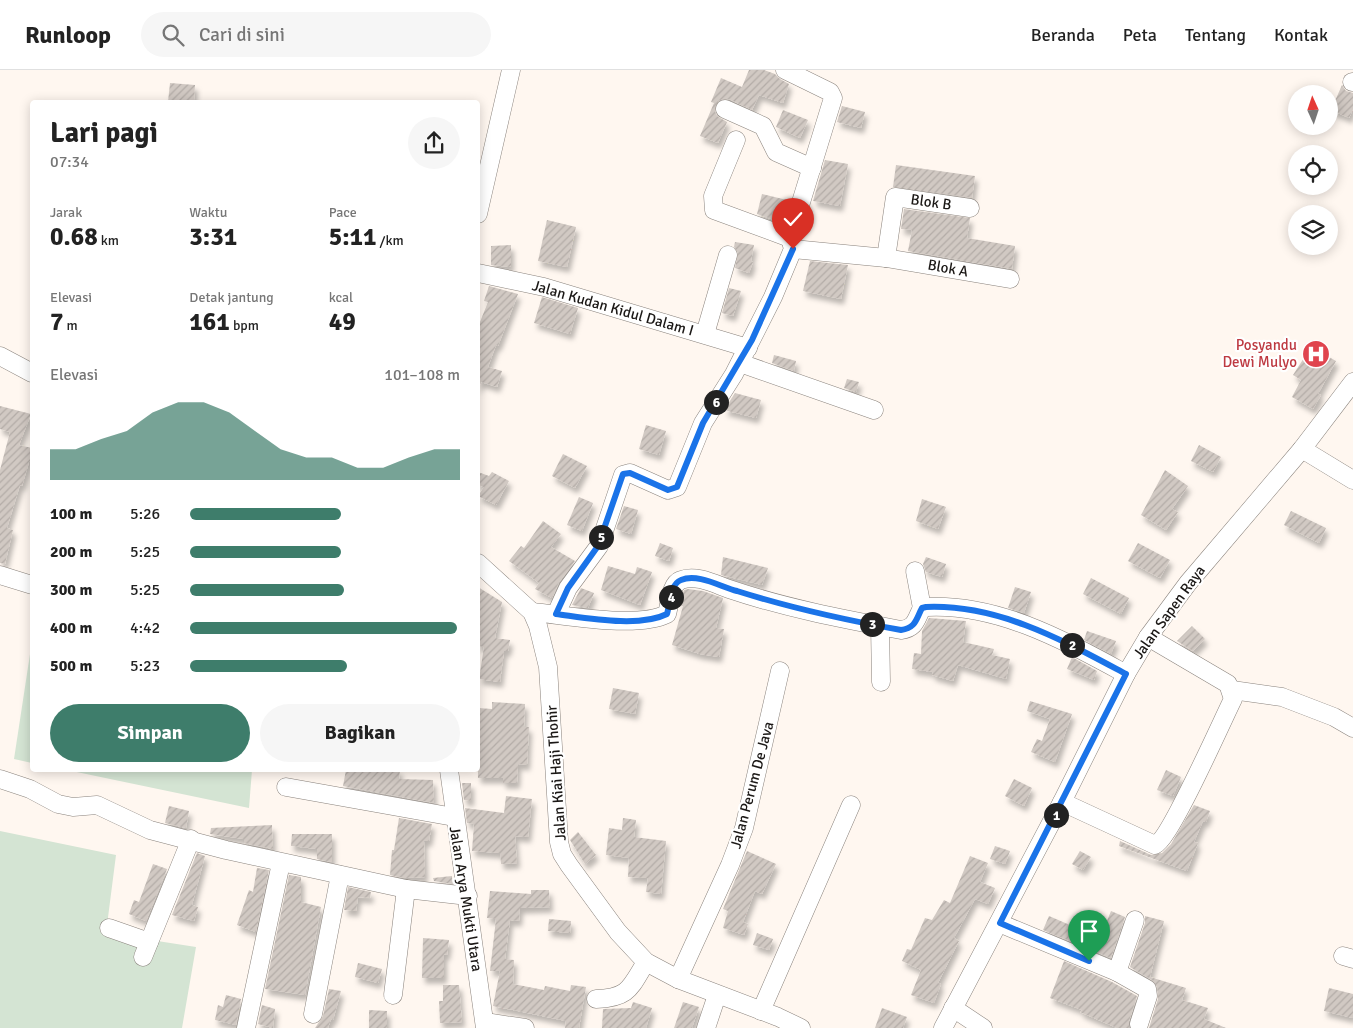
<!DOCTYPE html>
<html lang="id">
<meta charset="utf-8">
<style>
:root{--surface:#fff;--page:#f6f6f6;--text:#222;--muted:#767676;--line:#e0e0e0;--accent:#3e7d6b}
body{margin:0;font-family:Signika,sans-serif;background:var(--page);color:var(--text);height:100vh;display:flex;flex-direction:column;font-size:19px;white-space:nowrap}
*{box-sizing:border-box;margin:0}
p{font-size:16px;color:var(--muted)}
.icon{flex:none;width:28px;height:28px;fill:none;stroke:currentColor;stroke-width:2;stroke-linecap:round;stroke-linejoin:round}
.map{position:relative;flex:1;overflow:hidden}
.sheet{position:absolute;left:30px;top:30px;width:450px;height:672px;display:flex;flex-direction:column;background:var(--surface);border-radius:5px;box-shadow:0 2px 12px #0003}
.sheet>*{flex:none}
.needle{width:32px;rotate:357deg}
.buttons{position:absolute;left:1288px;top:15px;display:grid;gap:10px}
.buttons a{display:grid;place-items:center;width:50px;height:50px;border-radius:50%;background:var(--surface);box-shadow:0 2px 12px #0003;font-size:25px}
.pin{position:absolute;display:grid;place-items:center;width:42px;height:42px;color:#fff;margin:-51px -21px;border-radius:50% 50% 50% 0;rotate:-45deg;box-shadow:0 0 5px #0007}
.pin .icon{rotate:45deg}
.km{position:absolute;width:25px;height:25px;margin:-12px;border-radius:50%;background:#222;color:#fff;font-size:14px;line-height:25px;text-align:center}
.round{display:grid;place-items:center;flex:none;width:52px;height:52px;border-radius:26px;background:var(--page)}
.summary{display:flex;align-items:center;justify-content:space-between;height:85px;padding:0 20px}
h1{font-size:28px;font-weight:700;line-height:38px}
.figures{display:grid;grid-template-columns:repeat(3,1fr);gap:8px;height:85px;padding:5px 20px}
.figures div{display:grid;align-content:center}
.figures b{font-size:25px;font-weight:700}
.figures small{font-size:14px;font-weight:400}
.figures p{font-size:14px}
.chart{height:140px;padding:10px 20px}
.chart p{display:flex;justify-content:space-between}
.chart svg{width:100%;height:90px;margin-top:5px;fill:var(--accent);opacity:.7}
.button{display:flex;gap:10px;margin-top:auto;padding:10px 20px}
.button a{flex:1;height:58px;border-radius:30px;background:var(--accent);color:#fff;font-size:20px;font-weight:700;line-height:58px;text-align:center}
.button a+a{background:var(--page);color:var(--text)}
ul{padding:0 20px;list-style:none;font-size:16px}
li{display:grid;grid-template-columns:80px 60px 1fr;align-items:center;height:38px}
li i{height:12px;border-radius:6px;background:var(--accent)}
header{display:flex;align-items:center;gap:30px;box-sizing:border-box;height:70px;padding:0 25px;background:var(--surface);border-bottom:1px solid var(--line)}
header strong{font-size:24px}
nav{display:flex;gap:28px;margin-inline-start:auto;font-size:18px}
.search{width:350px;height:45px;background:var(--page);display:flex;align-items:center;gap:12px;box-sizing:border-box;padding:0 18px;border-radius:28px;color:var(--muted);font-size:19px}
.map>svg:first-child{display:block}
</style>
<header>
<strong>Runloop</strong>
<div class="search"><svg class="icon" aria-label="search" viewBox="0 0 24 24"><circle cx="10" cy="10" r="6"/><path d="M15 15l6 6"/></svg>Cari di sini</div>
<nav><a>Beranda</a><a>Peta</a><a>Tentang</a><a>Kontak</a></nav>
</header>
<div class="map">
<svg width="1353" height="958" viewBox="0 0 1353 958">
<defs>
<pattern id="building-hatch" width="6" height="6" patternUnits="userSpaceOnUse" patternTransform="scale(1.25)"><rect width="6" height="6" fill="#d1c9c3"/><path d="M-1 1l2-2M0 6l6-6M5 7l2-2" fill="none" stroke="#b3aca7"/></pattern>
<filter id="shadow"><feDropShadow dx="3" dy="5.5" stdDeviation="2.5" flood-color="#0004"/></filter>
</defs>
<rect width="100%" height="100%" fill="#fff7f0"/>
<g fill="#d4e4d3">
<polygon points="32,571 32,693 14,689"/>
<polygon points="67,700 252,700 249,738"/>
<polygon points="0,761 116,785 106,863 196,877 182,958 0,958"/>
</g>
<g fill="url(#building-hatch)" filter="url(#shadow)">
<polygon points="749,0 764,0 775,4 780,9 789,14 783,33 759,25 752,40 729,29 719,30 715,41 717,46 727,52 718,73 700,66 714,33 711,32 721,8 742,17"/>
<polygon points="170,13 195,15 194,32 168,32"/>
<polygon points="1342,15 1346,21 1353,23 1353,39 1349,48 1331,40"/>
<polygon points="842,36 865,42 861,58 837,52"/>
<polygon points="783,40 808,50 800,68 776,57"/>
<polygon points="825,90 848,94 840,136 813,131"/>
<polygon points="896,95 975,106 972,128 893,117"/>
<polygon points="762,124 787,130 786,145 780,152 757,144"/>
<polygon points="904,139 970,148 967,168 1015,176 1012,199 908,181 912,160 901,159"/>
<polygon points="547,150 576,157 567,197 538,191"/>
<polygon points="735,172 754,175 751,191 753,192 749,203 735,198 738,183 734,177"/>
<polygon points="511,175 511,197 491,195 491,176"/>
<polygon points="810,191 848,195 841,229 803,221"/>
<polygon points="489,216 518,224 498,276 496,275 488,297 502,301 497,317 481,312 478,320 478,257 488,232 484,231"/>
<polygon points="729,218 741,221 733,246 722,243"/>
<polygon points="542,227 578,238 570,264 534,253"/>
<polygon points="1311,277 1336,291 1318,324 1321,325 1313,339 1292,327 1301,310 1293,305"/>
<polygon points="774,285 796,291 794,301 772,293"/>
<polygon points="847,309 859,312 856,322 844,318"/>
<polygon points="735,323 761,330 756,348 724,340"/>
<polygon points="0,336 31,344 19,375 32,378 32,392 29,392 22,416 20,415 7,458 13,460 5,494 0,493 0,400 10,362 0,359"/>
<polygon points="646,355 666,361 659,385 639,379"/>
<polygon points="1199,375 1221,387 1213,402 1191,391"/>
<polygon points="563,384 587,396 575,418 552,406"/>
<polygon points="1165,400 1188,416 1172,439 1178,442 1166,460 1141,445"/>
<polygon points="478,402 489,406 492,402 509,411 496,435 478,426 484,417 478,415"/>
<polygon points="579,427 593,433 582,461 567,455"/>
<polygon points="922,429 946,437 938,459 916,451"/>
<polygon points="624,436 638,440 631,464 616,459"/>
<polygon points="1291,441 1326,458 1319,473 1284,455"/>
<polygon points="543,451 561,464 551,477 575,491 559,512 552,528 535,519 539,513 509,491 521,476 524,478"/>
<polygon points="660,473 673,478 669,491 655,486"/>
<polygon points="1138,473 1170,490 1160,508 1128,491"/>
<polygon points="723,487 768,498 762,515 721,505"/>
<polygon points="926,487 946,494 942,507 926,502 923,494"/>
<polygon points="608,496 635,504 637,497 652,502 640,535 601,520"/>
<polygon points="1091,508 1129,528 1121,544 1083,524"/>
<polygon points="478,517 502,532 495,568 510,570 508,581 504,581 500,612 479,609 484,577 478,576"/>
<polygon points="1015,517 1031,522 1024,543 1008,538"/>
<polygon points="581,518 594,523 588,538 572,535"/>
<polygon points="688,519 703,521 723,528 716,558 724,559 719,587 700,584 672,575 683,536 680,536 681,528 684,520"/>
<polygon points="929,548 966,551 963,572 994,579 992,585 1010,589 1006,609 958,595 953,611 932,605 933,602 912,599 914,583 921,584 922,561"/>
<polygon points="1192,556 1205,569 1193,581 1177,571"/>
<polygon points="1087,561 1116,571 1111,584 1084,570"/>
<polygon points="1072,587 1097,601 1094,610 1067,599"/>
<polygon points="613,618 639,623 635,644 609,639"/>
<polygon points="1030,631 1072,644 1055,692 1031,682 1037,669 1042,671 1050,649 1027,641"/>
<polygon points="492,632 525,634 524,657 529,657 527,695 518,694 517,713 503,713 503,708 478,708 478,638 492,639"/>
<polygon points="346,700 400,700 399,709 433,710 434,733 343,716"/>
<polygon points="1166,700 1181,707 1173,726 1157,720"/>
<polygon points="1014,709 1032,718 1024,736 1005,726"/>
<polygon points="462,713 471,713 471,731 464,730"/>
<polygon points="506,726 532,729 528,767 515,766 517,793 501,794 500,783 472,781 474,754 467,753 465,738 504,743"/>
<polygon points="1194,735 1210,741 1206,752 1203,751 1194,772 1198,773 1187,801 1119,776 1120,771 1151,785 1162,783 1171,774"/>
<polygon points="169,736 189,741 186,758 165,753"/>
<polygon points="399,748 432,754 429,771 424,771 425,807 404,808 390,805 392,780 394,780"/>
<polygon points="623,748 636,750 634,767 666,771 661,824 646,822 648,808 628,807 629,788 606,785 609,758 622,760"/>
<polygon points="272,755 273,779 244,773 244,769 210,764 211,758"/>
<polygon points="578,762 596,785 585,794 570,770"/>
<polygon points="292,764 332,764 332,792 317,789 317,779 291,776"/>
<polygon points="995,776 1010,781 1005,794 990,789"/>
<polygon points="747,781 776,794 762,824 755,821 743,852 748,854 744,865 723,858 728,841 723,839"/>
<polygon points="1080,781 1091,787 1083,800 1072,794"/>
<polygon points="197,783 205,786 192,835 198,837 194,851 172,845"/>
<polygon points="970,786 988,793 980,812 995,818 988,834 975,829 954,868 959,871 938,913 941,914 934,933 911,925 921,900 902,891 907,879 911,880 925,848 932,850 944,830 950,833"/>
<polygon points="153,794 167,799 146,851 129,844 134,830 139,832"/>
<polygon points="257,798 269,800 256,862 237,855 249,820 253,822"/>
<polygon points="289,805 301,807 301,832 321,837 305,925 265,919"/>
<polygon points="452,806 452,814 434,811 433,808"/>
<polygon points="348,817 371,822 370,828 358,827 356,841 344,840"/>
<polygon points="531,820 549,820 550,837 520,838 519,851 510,850 505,889 514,890 513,914 544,920 545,916 570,921 571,915 586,917 579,958 565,958 566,951 493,936 500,901 490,901 496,849 487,848 490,821 531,824"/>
<polygon points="1111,841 1125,847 1111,888 1043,860 1049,846 1100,868"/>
<polygon points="1145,846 1164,851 1150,907 1186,918 1182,930 1208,938 1204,949 1226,958 1149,958 1158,929 1157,917 1152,910 1130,897 1145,853"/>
<polygon points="549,849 571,851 570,863 548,861"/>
<polygon points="757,863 773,869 769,880 753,875"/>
<polygon points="423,868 449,870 447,885 444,884 444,908 422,908"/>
<polygon points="1064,891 1112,912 1137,926 1129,951 1129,958 1117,958 1080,942 1082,940 1050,928"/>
<polygon points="358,893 382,899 378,913 355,907"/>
<polygon points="443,915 459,915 462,952 440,953 439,931 443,931"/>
<polygon points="1329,918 1353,924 1353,948 1324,941"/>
<polygon points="329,919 341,921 333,950 331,949 328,958 315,958 323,946"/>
<polygon points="226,925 241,929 236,955 215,950 218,935 223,937"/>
<polygon points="633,932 652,938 646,958 602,958 603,939 631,938"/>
<polygon points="683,932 699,937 692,958 674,958"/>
<polygon points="262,935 275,939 273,958 258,954"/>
<polygon points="882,938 907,947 903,958 875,958"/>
<polygon points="369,940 387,941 387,958 369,958"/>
</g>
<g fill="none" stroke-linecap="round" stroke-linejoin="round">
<g stroke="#8a837d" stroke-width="19">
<g id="minor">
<polyline points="1352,12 1353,12"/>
<polyline points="725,39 763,56 776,82 812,98"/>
<polyline points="736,70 713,126 714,140 790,168"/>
<polyline points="478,144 511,0"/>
<polyline points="793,179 886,188 1010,209"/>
<polyline points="886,188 895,127 970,138"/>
<polyline points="478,203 544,217 748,278"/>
<polyline points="705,264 728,185"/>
<polyline points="0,286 32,303"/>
<polyline points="740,293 874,340"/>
<polyline points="1302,379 1353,410"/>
<polyline points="478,493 532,542 538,556 548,597 559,772 562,784 569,795 618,862 646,892 678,909 778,947 801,958"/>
<polyline points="915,501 922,538"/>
<polyline points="0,505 32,515"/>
<path d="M532 542C566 545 637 559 667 544 670 534 670 514 681 510 696 504 715 514 729 519 785 538 843 549 901 560 916 558 916 549 922 538L926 537C998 533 1065 571 1126 604"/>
<polyline points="556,544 568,518 599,476 623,405 630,403 668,420 677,417 703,353 734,304 773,227 793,179 790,168 833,28 830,22 785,0"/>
<polyline points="880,556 881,612"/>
<polyline points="1232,620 1282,627 1334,647 1353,658"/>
<polyline points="449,700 485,958"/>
<polyline points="0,709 30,719 58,734 73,737 97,735 150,760 226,780 406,819 468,826"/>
<polyline points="286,717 454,747"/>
<path d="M1062 732 1155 775C1170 769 1222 651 1233 629L1228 614 1148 567"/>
<polyline points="999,853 1117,902 1147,919 1148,926 1139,954"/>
<polyline points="109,858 149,872"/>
<polyline points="1343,886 1353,889"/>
<polyline points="143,887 191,769"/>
<polyline points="1117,902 1135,850"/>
<polyline points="678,909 730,795 744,758 780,601"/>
<polyline points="393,925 406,819"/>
<path d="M596 929C629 928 630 918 646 892"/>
<polyline points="953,938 983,958"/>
<polyline points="761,941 851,735"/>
<polyline points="313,944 340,805"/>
<polyline points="485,952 525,958"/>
<polyline points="246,958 281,793"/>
<polyline points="706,958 717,925"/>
<polyline points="943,958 1062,732 1126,604 1148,567 1188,513 1302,379 1353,312"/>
</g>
</g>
<use href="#minor" stroke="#fff" stroke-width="18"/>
</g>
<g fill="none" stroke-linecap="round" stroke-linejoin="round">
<g stroke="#fff" stroke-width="10">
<path id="route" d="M793 179 752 270 703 353 677 417 668 420 630 403 623 404 598 476 568 518 556 544C587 548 639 558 667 544 670 534 670 514 681 510 698 503 721 517 737 521 791 538 845 550 901 560 916 558 916 549 922 538L926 537C999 534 1064 571 1126 604L1000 853 1089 891"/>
</g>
<use href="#route" stroke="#1a73e8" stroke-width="6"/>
</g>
<defs>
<g id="hospital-disc" transform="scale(1.4375)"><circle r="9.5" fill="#e0444e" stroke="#fff"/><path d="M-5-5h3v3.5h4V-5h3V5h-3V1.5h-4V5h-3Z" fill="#fff"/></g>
</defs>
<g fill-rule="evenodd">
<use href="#hospital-disc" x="1316" y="284"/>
</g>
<g text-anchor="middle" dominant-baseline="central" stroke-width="4.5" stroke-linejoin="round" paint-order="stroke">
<g font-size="15" fill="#1b1816" stroke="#fff">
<text transform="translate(931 132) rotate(8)">Blok B</text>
<text transform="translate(948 198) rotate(10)">Blok A</text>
<text transform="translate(613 238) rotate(16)">Jalan Kudan Kidul Dalam I</text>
<text transform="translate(1169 542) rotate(-54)">Jalan Sapen Raya</text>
<text transform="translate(556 703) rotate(-94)">Jalan Kiai Haji Thohir</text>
<text transform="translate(752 715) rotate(-75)">Jalan Perum De Java</text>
<text transform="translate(466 829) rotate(81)">Jalan Arya Mukti Utara</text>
</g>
<g font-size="15" fill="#be3a42" stroke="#fff" text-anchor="end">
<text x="1297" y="275">Posyandu<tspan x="1297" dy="17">Dewi Mulyo</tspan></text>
</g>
</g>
</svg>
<div class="buttons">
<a><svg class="needle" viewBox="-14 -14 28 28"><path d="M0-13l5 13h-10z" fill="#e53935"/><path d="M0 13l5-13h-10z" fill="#767676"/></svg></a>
<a><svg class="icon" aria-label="locate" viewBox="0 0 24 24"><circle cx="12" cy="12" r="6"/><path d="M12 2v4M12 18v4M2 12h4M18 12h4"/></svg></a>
<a><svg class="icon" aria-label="layers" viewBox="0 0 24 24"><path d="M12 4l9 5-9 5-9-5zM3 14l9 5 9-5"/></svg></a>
</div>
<div class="pin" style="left:1089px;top:891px;background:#1e9e55"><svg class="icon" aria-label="arrive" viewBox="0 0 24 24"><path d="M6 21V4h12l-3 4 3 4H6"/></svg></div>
<div class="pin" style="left:793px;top:179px;background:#d93025"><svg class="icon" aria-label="check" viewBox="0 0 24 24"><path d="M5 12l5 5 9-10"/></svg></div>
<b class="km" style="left:1056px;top:745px">1</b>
<b class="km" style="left:1072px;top:575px">2</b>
<b class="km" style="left:872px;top:554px">3</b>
<b class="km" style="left:671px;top:527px">4</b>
<b class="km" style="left:601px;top:467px">5</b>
<b class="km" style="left:716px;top:332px">6</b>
<section class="sheet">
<div class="summary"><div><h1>Lari pagi</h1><p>07:34</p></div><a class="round"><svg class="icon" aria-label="share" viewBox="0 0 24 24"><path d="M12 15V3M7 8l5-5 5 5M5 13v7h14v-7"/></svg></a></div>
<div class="figures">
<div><p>Jarak</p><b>0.68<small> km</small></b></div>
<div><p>Waktu</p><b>3:31</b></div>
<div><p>Pace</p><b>5:11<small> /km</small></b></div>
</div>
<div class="figures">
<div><p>Elevasi</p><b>7<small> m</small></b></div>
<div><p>Detak jantung</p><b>161<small> bpm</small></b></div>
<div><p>kcal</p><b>49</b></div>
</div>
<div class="chart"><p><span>Elevasi</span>101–108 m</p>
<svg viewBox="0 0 160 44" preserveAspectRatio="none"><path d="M0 44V29L10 29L20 24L30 20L40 11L50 6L60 6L70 11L80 20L90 29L100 33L110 33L120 38L130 38L140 33L150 29L160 29V44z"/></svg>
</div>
<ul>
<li><b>100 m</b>5:26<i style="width:56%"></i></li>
<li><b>200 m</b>5:25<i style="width:56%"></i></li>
<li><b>300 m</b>5:25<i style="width:57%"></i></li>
<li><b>400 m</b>4:42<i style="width:99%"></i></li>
<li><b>500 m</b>5:23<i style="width:58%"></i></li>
</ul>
<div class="button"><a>Simpan</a><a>Bagikan</a></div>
</section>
</div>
